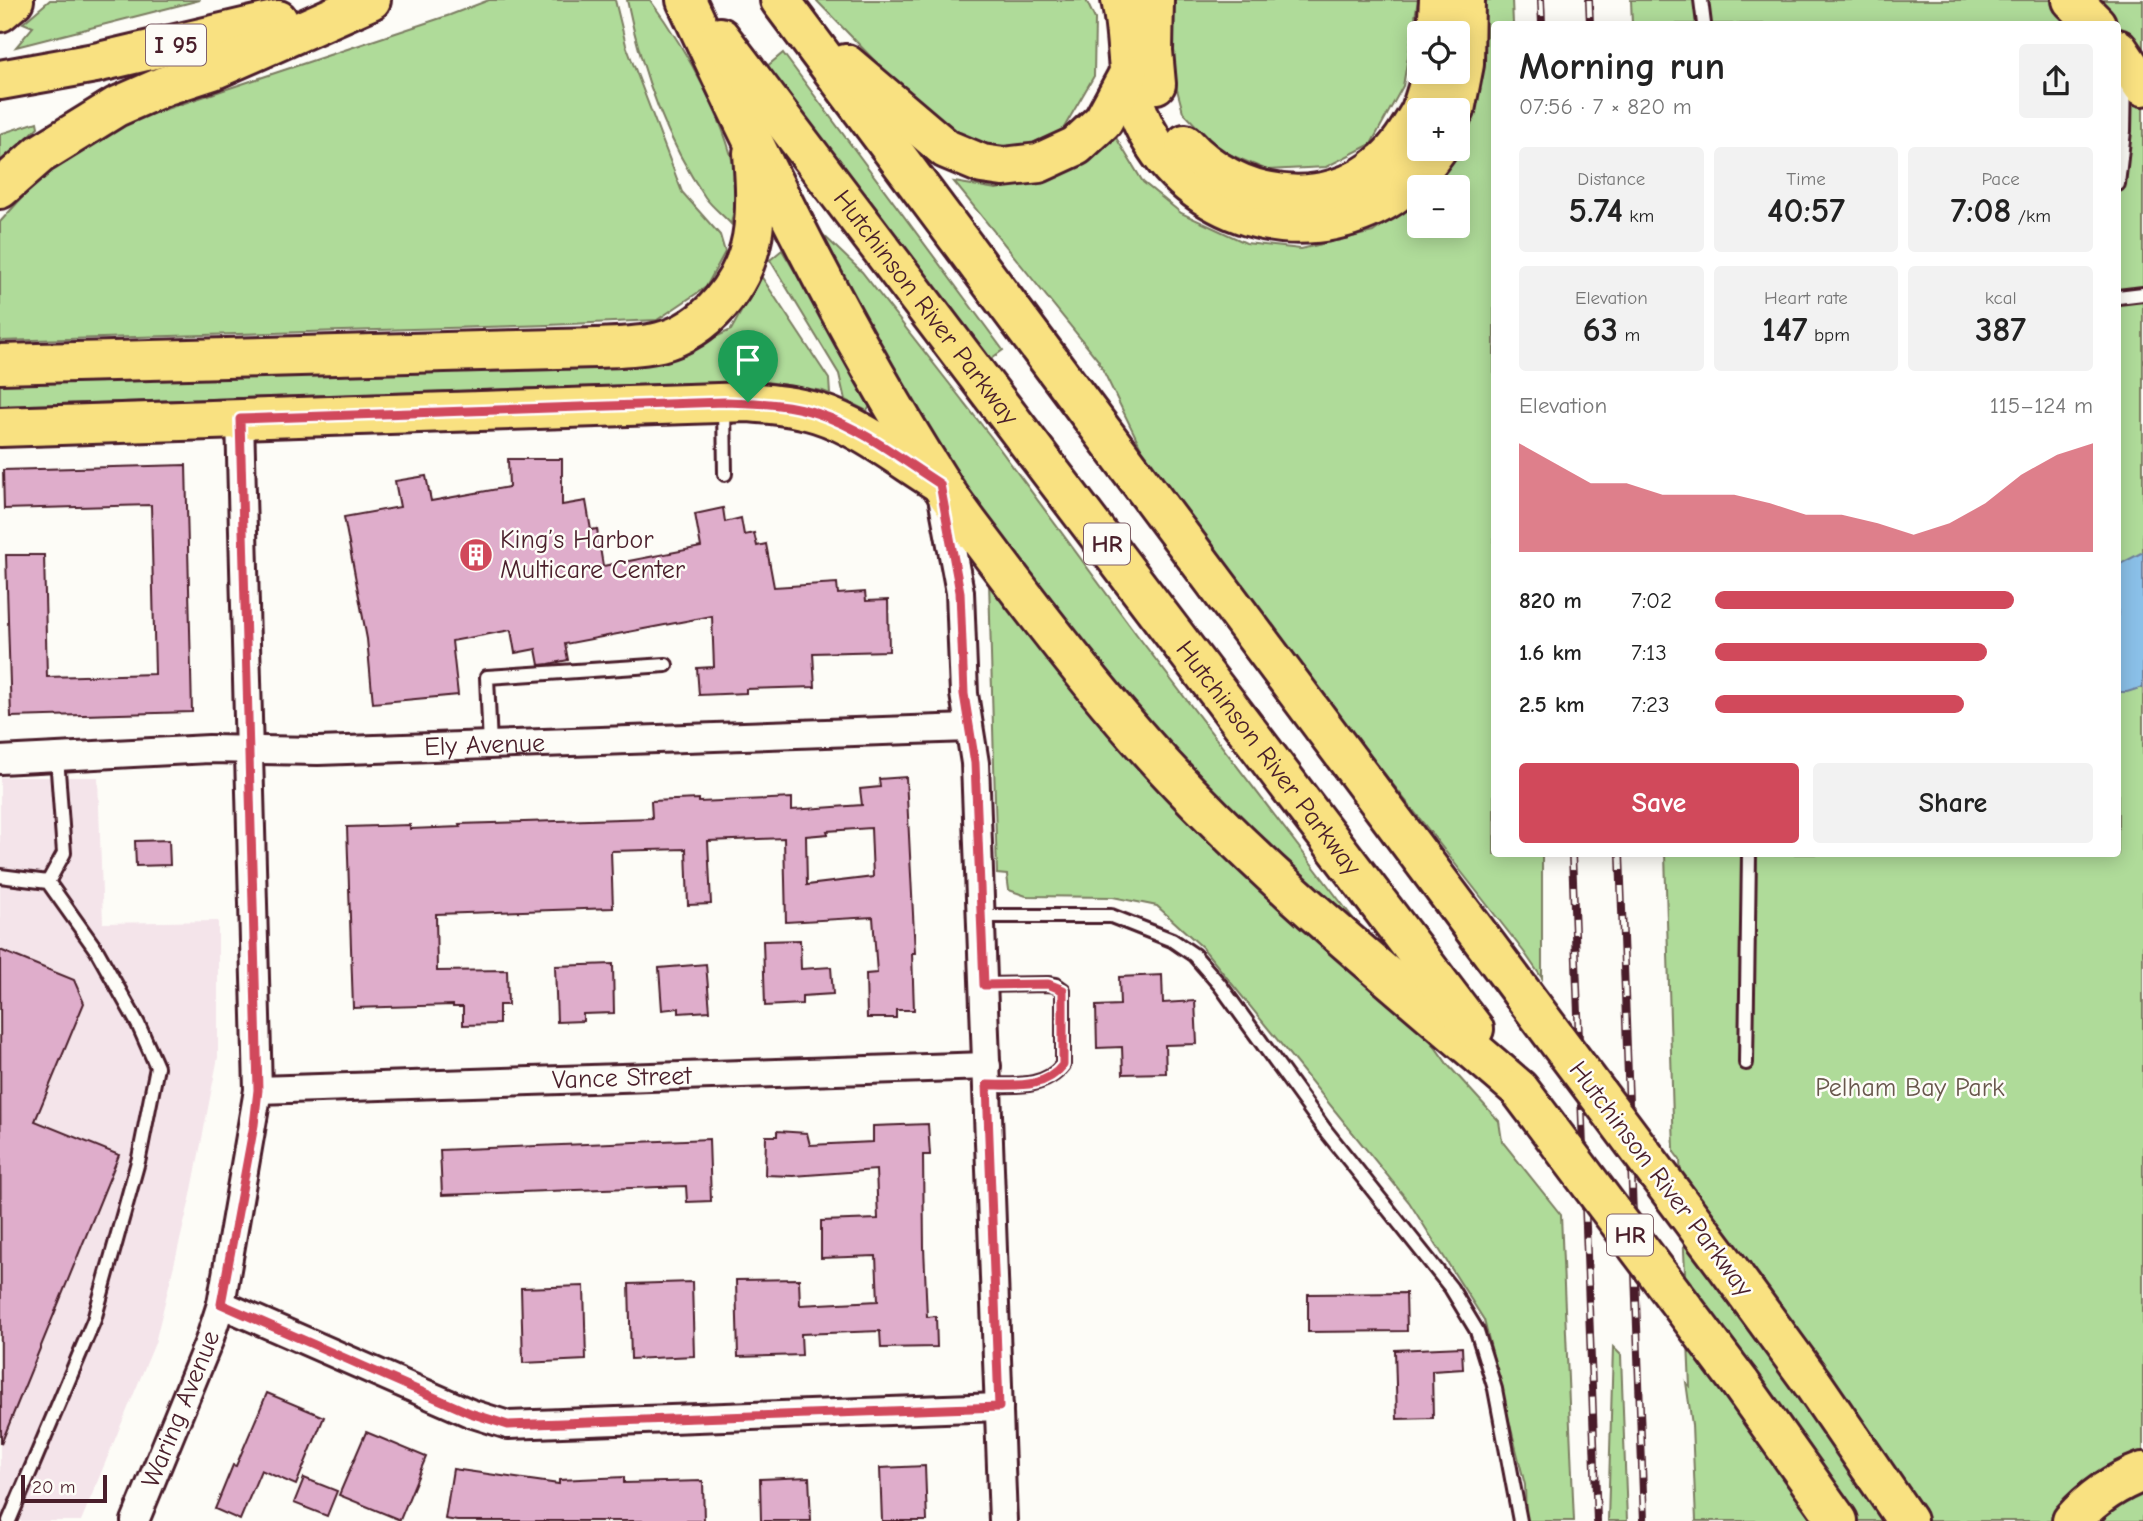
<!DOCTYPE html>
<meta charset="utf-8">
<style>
:root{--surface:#fff;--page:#f2f2f2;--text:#222;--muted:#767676;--accent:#d1495b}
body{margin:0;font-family:"Comic Neue",sans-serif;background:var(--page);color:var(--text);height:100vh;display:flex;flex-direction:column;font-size:26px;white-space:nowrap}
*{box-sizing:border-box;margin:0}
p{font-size:23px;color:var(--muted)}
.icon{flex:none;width:38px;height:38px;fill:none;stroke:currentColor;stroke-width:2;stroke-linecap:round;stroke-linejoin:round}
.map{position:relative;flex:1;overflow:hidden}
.drawer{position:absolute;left:1491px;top:21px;width:630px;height:836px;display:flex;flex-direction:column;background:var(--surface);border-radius:7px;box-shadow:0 4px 18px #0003}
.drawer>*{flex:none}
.buttons{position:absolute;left:1407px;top:21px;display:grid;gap:14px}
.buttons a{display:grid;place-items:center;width:63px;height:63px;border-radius:7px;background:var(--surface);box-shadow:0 4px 18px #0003;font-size:35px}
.scale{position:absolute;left:21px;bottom:18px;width:86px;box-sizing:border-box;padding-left:7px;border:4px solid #4a1f2b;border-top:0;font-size:19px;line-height:24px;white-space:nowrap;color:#4a1f2b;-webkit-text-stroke:5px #fdfcf7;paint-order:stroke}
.pin{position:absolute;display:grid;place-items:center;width:60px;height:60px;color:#fff;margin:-72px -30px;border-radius:50% 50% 50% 0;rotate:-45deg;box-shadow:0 0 7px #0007}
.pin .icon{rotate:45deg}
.round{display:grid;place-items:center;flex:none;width:74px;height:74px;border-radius:7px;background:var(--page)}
.overview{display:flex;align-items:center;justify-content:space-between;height:119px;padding:0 28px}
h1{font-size:38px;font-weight:700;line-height:52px}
.figures{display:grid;grid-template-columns:repeat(3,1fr);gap:10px;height:119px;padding:7px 28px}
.figures div{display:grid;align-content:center;border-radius:7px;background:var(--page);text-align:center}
.figures b{font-size:35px;font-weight:700}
.figures small{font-size:19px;font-weight:400}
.figures p{font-size:19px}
.chart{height:196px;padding:14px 28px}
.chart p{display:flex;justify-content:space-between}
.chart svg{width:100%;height:126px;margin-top:7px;fill:var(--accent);opacity:.7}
.action{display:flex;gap:14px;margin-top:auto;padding:14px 28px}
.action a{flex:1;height:80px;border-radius:7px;background:var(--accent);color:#fff;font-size:28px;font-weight:700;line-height:80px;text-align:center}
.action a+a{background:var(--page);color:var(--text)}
ul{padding:0 28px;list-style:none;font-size:23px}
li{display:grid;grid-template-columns:112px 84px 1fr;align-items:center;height:52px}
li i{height:18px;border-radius:9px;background:var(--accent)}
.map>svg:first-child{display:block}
</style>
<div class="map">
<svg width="2143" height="1521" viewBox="0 0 2143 1521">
<rect width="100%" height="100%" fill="#fdfcf7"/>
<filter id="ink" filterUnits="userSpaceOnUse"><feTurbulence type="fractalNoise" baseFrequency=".0143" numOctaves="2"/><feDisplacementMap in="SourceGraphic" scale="14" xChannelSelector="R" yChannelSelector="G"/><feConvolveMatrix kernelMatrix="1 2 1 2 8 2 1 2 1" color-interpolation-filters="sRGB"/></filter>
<g filter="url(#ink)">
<polygon fill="#f4e4ea" points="0,777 98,777 103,923 218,921 218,1057 191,1195 155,1343 81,1521 0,1521"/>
<g fill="#afdb99" stroke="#7c7d62" stroke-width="2">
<polygon points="50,0 200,0 16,47 33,27 23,23"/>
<polygon points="489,0 615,0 626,45 682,192 720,235 725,252 706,287 657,320 548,325 0,341 0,222 47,170 130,121 450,15"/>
<path d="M627 0H650C685 47 731 128 737 186 738 198 733 212 731 224 723 215 712 207 705 197 665 138 641 69 627 0Z"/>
<polygon points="816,0 1086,0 1095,19 1094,76 1062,131 1023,147 974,144 930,118"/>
<polygon points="1171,0 1418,0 1403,86 1371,144 1326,167 1267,170 1219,150 1183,112 1170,63"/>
<polygon points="1476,0 1512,0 1513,24 1494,24 1494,854 1542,854 1542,978 1524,952 1334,709 1148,462 1098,360 954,182 996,189 1037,181 1115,136 1143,182 1181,213 1246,243 1301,249 1373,232 1419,199 1419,226 1458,226 1458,187 1435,187 1453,149 1458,149 1458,139 1474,103"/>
<polygon points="1631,0 2143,0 2143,1521 1696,1521 1692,1425 1686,1382 1690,1387 1680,1160 1674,1152 1665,854 2118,854 2118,24 1632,24"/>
<polygon points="783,53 1003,350 989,360 765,68"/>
<polygon points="37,122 38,127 0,165 0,134"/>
<polygon points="815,227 862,272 991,437 1137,635 1378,951 1108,691 934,449"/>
<polygon points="782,250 873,402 867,411 845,400 839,374 770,260"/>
<polygon points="761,276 829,379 830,394 823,391 761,381 0,406 0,382 626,367 683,352 731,330"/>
<polygon points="989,581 1408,1009 1448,1065 1499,1121 1502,1141 1561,1215 1574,1521 1526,1521 1525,1485 1484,1320 1409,1202 1202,947 1157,906 1113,897 1026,896 1009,890 1007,875 997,874"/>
<polygon points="1613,1347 1621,1355 1627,1521 1608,1521"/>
</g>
<polygon fill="#8ac0e8" stroke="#70809c" stroke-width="2" points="2143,552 2143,687 2127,692 2118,692 2118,565"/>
<g fill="#dfadcb" stroke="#4a1f2b" stroke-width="2" fill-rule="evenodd">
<polygon points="508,459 562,459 562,505 586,501 591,530 597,529 603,566 701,547 695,514 723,508 725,522 741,518 744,535 754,533 757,546 766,544 774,587 837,583 838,594 865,592 866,601 888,600 889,651 813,653 815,687 746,689 746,693 699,695 697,668 714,667 712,616 565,644 568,660 549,664 539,665 536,649 515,653 511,630 452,641 458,695 373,703 367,639 344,517 400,507 395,481 426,476 431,501 509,487"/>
<polygon points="186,465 192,712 11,717 6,555 44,555 47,677 155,674 151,505 4,509 3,470"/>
<path d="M906 777 915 953H912L914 1010H896V1018H867L866 974 877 973 873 917 786 922 784 838 708 841 711 904 688 905 686 849 611 851 613 908 436 914 437 971 507 970 508 1005H499V1024L463 1025V1007H453V1005L353 1008 347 827 410 825V829L460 827 459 824 652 818 651 801 699 799V802L792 798V810L862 805 860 789 880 787 879 779ZM871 828 873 877 807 885 806 836 828 834 827 831Z"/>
<polygon points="169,840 170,865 136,866 135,841"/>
<polygon points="800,940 801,969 831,967 833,994 802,996 802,1004 765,1006 763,941"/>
<polygon points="0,950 74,980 84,1003 35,1121 119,1155 1,1444"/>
<polygon points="613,964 614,1013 583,1014 583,1021 557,1022 555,966"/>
<polygon points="706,964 710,1011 679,1013 679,1008 662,1010 659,968"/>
<polygon points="1162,975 1163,1003 1195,1001 1197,1044 1165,1045 1166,1073 1123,1074 1122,1047 1097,1048 1096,1006 1120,1005 1119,977"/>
<polygon points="928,1124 930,1155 923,1155 924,1247 927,1317 936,1316 937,1347 881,1348 880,1331 801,1334 802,1355 738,1357 736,1280 799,1279 800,1305 878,1301 876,1256 821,1258 821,1221 878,1219 876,1170 793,1176 765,1175 766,1136 777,1136 777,1131 807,1133 810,1145 873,1142 873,1126"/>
<polygon points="709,1139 711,1201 687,1202 686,1186 442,1195 440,1150"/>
<polygon points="692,1282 694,1356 631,1359 629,1284"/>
<polygon points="584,1286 586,1360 523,1363 521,1288"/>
<polygon points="1406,1293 1407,1331 1308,1332 1308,1294"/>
<polygon points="1462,1347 1463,1369 1432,1371 1433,1418 1397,1419 1395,1350"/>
<polygon points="267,1393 324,1417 296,1485 261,1470 240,1520 215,1509 233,1465 236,1466"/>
<polygon points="366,1432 426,1457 400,1520 339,1495"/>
<polygon points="925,1466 927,1521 882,1521 880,1468"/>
<polygon points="453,1469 559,1484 559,1480 624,1477 624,1483 703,1481 704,1521 457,1521 445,1519"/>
<polygon points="809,1477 811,1521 761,1521 760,1479"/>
<polygon points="304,1478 337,1491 327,1516 294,1503"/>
</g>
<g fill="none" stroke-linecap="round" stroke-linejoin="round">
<g stroke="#4a1f2b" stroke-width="18">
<g id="lane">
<polyline points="1701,0 1704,24"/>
<polyline points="2118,184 2124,131 2125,77"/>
<polyline points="2118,297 2143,294"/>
<polyline points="724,406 725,474"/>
<polyline points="490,746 487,677 666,665"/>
<polyline points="0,876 48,882 97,951 138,1024 157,1067 139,1158 94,1320 9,1521"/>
<polyline points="48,882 64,853 57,757"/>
<polyline points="981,916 1111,916 1172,940 1194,955 1220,985 1325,1130 1451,1288 1477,1331 1495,1389 1520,1521"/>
<path d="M984 985 1048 984 1056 985 1063 990V1065C1044 1089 1015 1085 987 1085"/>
<polyline points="1746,1063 1749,854"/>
</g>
</g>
<g stroke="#4a1f2b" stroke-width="32">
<g id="street">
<polyline points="941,492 960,592 964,694 975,763 1003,1521"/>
<path id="s1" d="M0 760 209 749 318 751 969 728"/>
<path id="s2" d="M258 1090 987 1066"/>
<polyline points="221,1304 470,1413 508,1425 999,1407"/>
<path id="s3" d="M135 1521 209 1341 221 1304 258 1090 240 419"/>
</g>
</g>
<g stroke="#4a1f2b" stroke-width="44">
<path id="primary" d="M0 427 748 402C771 404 795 406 818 413 862 427 901 459 940 483"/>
</g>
<g stroke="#4a1f2b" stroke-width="44">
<g id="highway">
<path d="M686 0C762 164 842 328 939 481 956 509 977 534 996 560 1045 625 1095 690 1149 750 1261 875 1393 980 1519 1089"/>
<polyline points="780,0 1522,993"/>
<path d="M1121 0C1131 45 1123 87 1146 130 1191 217 1298 250 1384 201 1406 188 1423 169 1437 149"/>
<polyline points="1154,0 1153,51 1156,84"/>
<polyline points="2072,0 2096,24"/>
<polyline points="0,12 14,0"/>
<polyline points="1437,33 1439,0"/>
<path id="s4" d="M720 37 1474 1029"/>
<polyline points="2118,49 2143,86"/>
<polyline points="846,64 946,149 982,164 1003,167 1039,163 1076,146 1103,121 1128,75"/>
<polyline points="0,80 95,63 278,20"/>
<polyline points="1421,110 1433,72"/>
<polyline points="1455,110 1464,64 1465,0"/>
<path d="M1185 144C1235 200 1326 215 1384 161 1399 148 1409 131 1419 114"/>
<polyline points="0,189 40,154 116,107 164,86 213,70 371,0"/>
<path d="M0 364 596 348C617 347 639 347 660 342 707 330 743 285 752 238 757 210 755 181 753 153"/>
<polyline points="1734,1276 1813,1384 1907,1521"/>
<polyline points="1740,1383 1838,1521"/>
<path d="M2072 1521C2091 1499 2116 1482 2143 1472"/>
</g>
</g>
<use href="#lane" stroke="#fdfcf7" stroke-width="12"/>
<use href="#street" stroke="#fdfcf7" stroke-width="26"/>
<use href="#primary" stroke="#f9e181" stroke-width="38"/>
<use href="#highway" stroke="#f9e181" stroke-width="38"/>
<g stroke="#4a1f2b" stroke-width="8">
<g id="rail">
<polyline points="1541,0 1542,24"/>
<polyline points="1589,0 1590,24"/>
<polyline points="1572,854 1597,1521"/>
<polyline points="1620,854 1644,1521"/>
</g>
</g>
<use href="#rail" stroke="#fdfcf7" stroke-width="5" stroke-dasharray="16" stroke-linecap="butt"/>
<g stroke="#4a1f2b" stroke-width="44" stroke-linecap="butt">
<g id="highway-bridge">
<polyline points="1522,993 1734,1276"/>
<polyline points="1519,1089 1740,1383"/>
</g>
</g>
<use href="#highway-bridge" stroke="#f9e181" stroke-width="38"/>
</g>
</g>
<g fill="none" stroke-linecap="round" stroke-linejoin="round" filter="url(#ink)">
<g stroke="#fff" stroke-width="14">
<path id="route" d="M724 402C755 403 789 403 819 414 863 429 901 459 940 484L960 592 964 694 975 763 984 985 1048 984 1063 990V1065C1045 1089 1015 1085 987 1085L999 1407 508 1425 470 1413 221 1304 254 1125 258 1090 240 419Z"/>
</g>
<use href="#route" stroke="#d1495b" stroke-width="9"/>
</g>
<defs>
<g id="building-disc" transform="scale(1.75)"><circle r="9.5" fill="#d1495b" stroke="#fdfcf7"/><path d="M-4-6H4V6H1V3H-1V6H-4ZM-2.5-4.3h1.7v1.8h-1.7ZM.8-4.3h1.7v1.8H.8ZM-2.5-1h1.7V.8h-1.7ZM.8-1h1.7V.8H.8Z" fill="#fff"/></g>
</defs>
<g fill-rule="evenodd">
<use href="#building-disc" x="476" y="555"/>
</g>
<g text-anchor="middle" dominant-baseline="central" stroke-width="5" stroke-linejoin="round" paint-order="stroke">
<g fill="#fdfcf7" stroke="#806168" stroke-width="2">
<rect x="146" y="24.5" width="60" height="41" rx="5"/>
<rect x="1084" y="523.5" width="46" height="41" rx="5"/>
<rect x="1607" y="1214.5" width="46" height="41" rx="5"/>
</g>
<g font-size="24" font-weight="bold" fill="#4a1f2b">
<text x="176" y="45">I 95</text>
<text x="1107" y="544">HR</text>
<text x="1630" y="1235">HR</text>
</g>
<g font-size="26" fill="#4a1f2b" stroke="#fdfcf7">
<text stroke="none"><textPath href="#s4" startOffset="340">Hutchinson River Parkway</textPath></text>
<text stroke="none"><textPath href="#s1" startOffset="485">Ely Avenue</textPath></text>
<text stroke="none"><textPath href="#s4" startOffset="906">Hutchinson River Parkway</textPath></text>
<text stroke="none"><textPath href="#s2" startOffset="364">Vance Street</textPath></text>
<text transform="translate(1661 1179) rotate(53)">Hutchinson River Parkway</text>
<text stroke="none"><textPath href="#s3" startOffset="121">Waring Avenue</textPath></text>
</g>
<g font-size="26" fill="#4a1f2b" stroke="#fdfcf7" text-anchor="start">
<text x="500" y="540">King’s Harbor<tspan x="500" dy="30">Multicare Center</tspan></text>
</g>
<g font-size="26" fill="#68574c" stroke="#fdfcf7">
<text x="1910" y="1088">Pelham Bay Park</text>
</g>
</g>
</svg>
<div class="buttons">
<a><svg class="icon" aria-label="locate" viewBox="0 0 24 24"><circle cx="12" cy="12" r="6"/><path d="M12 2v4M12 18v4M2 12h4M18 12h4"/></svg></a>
<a>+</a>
<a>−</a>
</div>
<div class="scale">20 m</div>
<div class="pin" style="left:748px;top:402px;background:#1e9e55"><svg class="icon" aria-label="arrive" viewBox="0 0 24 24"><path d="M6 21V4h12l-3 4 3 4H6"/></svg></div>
<section class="drawer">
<div class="overview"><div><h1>Morning run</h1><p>07:56 · 7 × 820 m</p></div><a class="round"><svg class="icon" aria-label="share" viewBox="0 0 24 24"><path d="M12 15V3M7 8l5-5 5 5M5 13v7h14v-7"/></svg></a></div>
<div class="figures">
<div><p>Distance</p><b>5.74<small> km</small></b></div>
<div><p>Time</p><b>40:57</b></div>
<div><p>Pace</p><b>7:08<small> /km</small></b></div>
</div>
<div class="figures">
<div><p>Elevation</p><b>63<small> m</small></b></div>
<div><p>Heart rate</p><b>147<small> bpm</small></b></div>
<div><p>kcal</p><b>387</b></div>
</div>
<div class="chart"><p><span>Elevation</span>115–124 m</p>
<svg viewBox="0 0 160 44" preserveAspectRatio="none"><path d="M0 44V6L10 13L20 20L30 20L40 24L50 24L60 24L70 27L80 31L90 31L100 34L110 38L120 34L130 27L140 17L150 10L160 6V44z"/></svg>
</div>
<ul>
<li><b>820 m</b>7:02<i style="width:79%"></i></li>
<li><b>1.6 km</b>7:13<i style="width:72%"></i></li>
<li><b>2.5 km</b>7:23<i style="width:66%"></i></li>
</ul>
<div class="action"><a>Save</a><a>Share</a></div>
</section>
</div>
